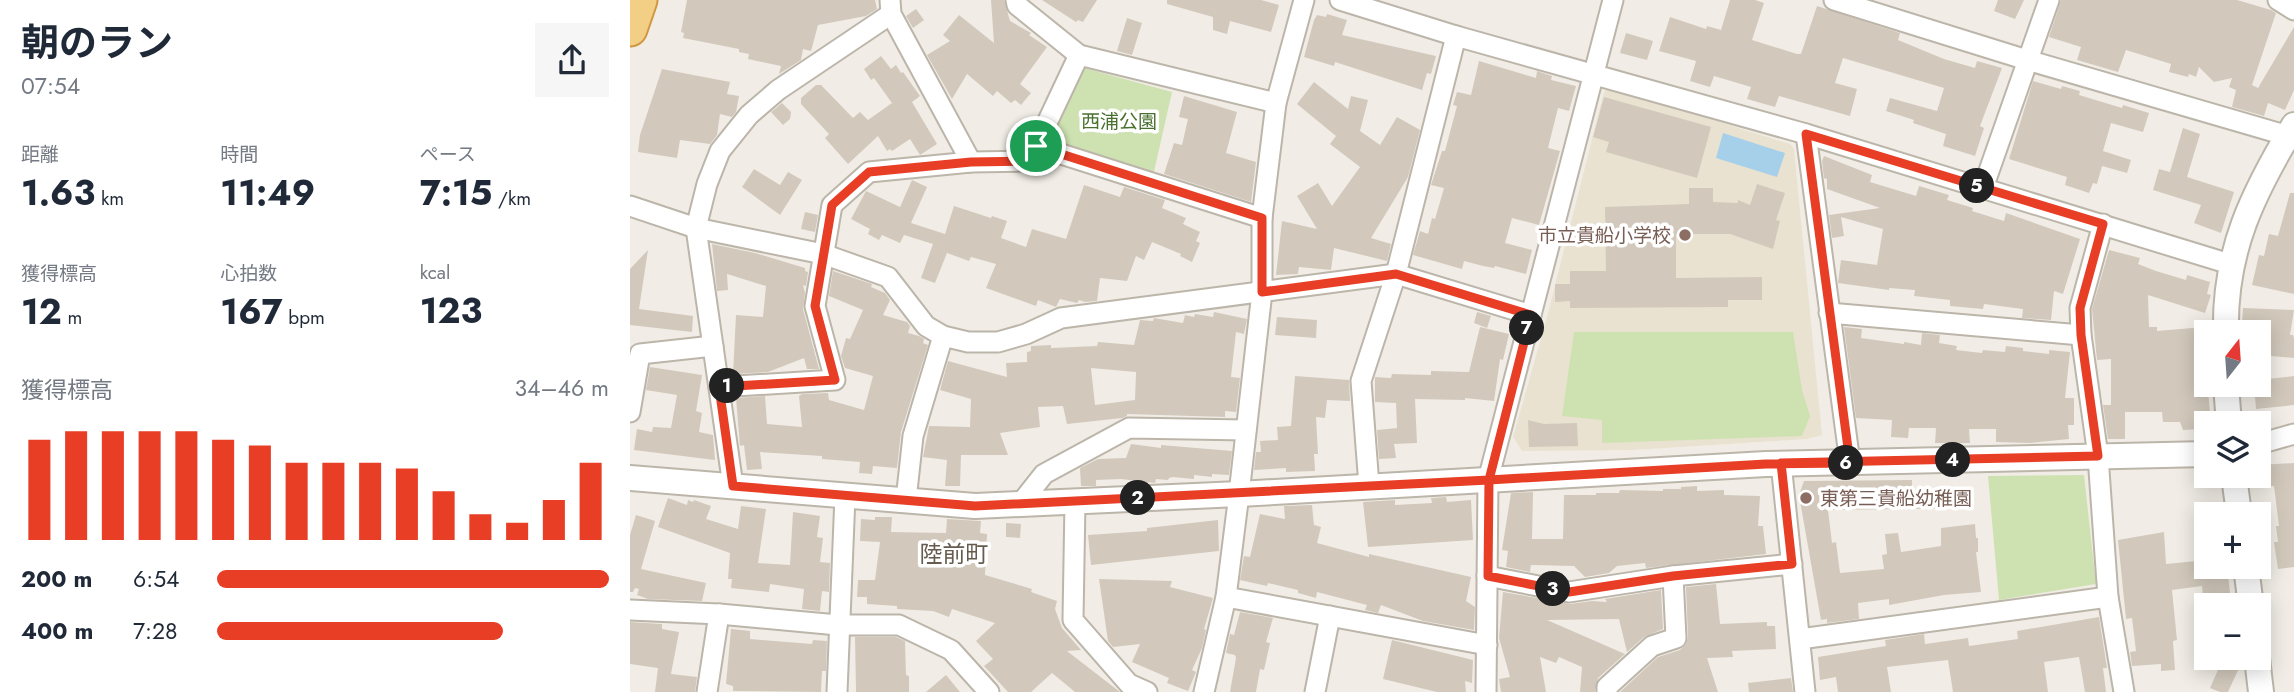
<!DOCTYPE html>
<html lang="ja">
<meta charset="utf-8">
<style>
:root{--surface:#fff;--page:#f6f6f7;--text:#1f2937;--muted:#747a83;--accent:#e83e26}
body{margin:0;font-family:Jost,"Noto Sans JP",sans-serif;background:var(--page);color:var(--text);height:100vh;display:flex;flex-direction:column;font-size:26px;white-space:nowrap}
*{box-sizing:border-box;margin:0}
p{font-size:23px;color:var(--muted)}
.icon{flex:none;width:38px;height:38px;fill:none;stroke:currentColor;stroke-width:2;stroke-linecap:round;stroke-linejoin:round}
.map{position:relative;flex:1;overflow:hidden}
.details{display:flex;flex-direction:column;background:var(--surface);width:630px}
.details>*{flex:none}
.needle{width:46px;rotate:17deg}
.buttons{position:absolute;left:1564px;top:320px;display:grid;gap:14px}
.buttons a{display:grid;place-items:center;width:77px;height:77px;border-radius:0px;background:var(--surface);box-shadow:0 4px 18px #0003;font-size:35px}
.pin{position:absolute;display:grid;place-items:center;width:60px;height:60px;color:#fff;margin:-30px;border:4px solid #fff;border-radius:50%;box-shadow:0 2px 7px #0007}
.km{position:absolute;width:35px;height:35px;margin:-18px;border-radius:50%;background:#222;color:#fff;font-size:19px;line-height:35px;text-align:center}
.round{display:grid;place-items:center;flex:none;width:74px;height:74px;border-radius:0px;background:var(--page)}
.head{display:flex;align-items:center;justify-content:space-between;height:119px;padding:0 21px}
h1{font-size:38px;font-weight:700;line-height:52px}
.figures{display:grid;grid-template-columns:repeat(3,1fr);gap:10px;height:119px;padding:7px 21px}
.figures div{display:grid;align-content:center}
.figures b{font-size:35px;font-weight:700}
.figures small{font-size:19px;font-weight:400}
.figures p{font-size:19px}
.chart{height:196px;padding:14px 21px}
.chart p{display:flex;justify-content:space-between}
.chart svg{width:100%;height:126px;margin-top:7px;stroke:var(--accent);stroke-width:6}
ul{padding:0 21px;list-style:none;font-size:23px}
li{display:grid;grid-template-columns:112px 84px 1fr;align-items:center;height:52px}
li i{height:18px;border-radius:9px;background:var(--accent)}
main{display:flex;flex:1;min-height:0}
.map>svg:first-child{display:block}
</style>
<main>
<section class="details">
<div class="head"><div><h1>朝のラン</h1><p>07:54</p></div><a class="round"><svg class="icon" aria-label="share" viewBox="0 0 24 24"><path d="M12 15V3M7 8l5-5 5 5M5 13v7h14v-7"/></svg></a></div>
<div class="figures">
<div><p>距離</p><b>1.63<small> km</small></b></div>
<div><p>時間</p><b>11:49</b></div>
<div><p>ペース</p><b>7:15<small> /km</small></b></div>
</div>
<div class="figures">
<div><p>獲得標高</p><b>12<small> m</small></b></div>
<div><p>心拍数</p><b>167<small> bpm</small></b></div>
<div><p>kcal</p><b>123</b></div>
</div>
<div class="chart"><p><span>獲得標高</span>34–46 m</p>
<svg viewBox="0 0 160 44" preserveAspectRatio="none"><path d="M5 44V9M15 44V6M25 44V6M35 44V6M45 44V6M55 44V9M65 44V11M75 44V17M85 44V17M95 44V17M105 44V19M115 44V27M125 44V35M135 44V38M145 44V30M155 44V17"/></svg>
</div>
<ul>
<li><b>200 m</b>6:54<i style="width:100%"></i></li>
<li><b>400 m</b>7:28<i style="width:73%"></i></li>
</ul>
</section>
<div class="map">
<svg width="1664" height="692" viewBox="0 0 1664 692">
<rect width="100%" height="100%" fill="#f1ede6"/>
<polygon fill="#e9e2d0" points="979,88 1160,144 1164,149 1192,435 1177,439 1002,450 892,451 883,437 916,321 974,92"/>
<g fill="#cee2b1">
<polygon points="454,68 542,92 523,176 420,141"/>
<polygon points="944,332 1163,332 1172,390 1180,416 1172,436 972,443 972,420 932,416"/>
<polygon points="1454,475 1466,584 1369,600 1358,476"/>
</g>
<polygon fill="#a6d0e9" points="1093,133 1155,153 1147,177 1086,158"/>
<g fill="#d2c9bc" fill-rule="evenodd">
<polygon points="57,0 245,0 247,9 236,16 188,25 181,51 173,49 171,60 149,74 151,66 118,59 119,54 109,52 109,49 53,38 54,33 51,32"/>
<polygon points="361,0 374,0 380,21 401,33 399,35 417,47 390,84 401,93 391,105 385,100 381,103 367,91 363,96 337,74 322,99 297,55 320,41 313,35 329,15 364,43"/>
<polygon points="412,0 467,0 453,22 448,20 446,22"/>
<polygon points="537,0 631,0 649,5 641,32 600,21 597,34 583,30 583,17 537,4"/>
<polygon points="1100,0 1125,0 1134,3 1122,40 1167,54 1171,54 1187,6 1270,33 1268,40 1314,59 1345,68 1347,61 1372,68 1350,126 1354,128 1345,156 1313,146 1316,134 1283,123 1284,120 1256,111 1260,98 1307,111 1314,88 1213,58 1205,83 1227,89 1220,116 1149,96 1145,107 1117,99 1121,87 1084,76 1080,87 1060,81 1066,61 1029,51 1040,17 1076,29 1077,26 1091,30"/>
<polygon points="1368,0 1394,0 1385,19 1364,11"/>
<polygon points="1431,0 1607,0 1641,10 1646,13 1622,85 1628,88 1664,27 1664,90 1655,110 1638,103 1634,116 1602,107 1606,90 1599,87 1602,78 1584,82 1569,67 1566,77 1559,74 1558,77 1539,72 1541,64 1496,50 1488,72 1447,60 1451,47 1419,37"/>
<polygon points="286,9 294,20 283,28 276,16"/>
<polygon points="697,14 717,20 712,35 806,56 801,74 797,73 792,90 705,62 704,66 674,57 684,20 687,15 696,17"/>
<polygon points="497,18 512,23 502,55 487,51"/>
<polygon points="996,33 1023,41 1017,60 990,53"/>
<polygon points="251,56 261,69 266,65 271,73 273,72 290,96 282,102 307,144 290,155 280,139 262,151 260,149 257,151 248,136 218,164 195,138 199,134 171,104 171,98 186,85 191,85 223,118 230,112 238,120 262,103 244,78 241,80 234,69"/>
<polygon points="849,61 906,78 907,71 922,76 921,80 946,86 939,111 928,108 918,148 930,151 909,225 882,218 875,243 902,250 896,274 865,266 864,268 853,266 834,261 832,269 783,255 790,231 798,234 802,218 805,219 814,188 801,185 812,151 815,151 827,106 823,105 827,92 841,95"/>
<polygon points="32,69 100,82 97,94 109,96 106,112 102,117 90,114 87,135 80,144 50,140 47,158 8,152 10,135"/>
<polygon points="1403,81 1431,89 1432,86 1450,91 1449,95 1492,108 1493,105 1519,113 1513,132 1481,123 1473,151 1501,160 1497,173 1472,166 1467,184 1463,183 1459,193 1435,185 1437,177 1379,159"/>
<polygon points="684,82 718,109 721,96 738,100 730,131 750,145 767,117 790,130 778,177 741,238 761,244 757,261 704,248 701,270 669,267 668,274 646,275 652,221 687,229 667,196 688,183 702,206 730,167 700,144 706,136 667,104"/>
<polygon points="554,96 607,112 596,153 626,162 621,202 534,174 544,143 552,145 558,119 549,117"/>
<polygon points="974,97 1081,127 1067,178 976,152 979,142 963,137"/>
<polygon points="152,103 161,112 160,119 153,125 141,112"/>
<polygon points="1553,128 1570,134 1557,177 1604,192 1591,233 1564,223 1571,205 1523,190 1529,169 1540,172"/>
<polygon points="384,131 397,137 391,149 377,147"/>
<polygon points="1194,156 1242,175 1240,182 1286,196 1289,186 1319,195 1317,200 1343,208 1342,211 1374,221 1376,213 1450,239 1433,294 1424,291 1421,320 1392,318 1393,309 1354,304 1353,309 1320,306 1320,300 1284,296 1285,290 1259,288 1259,290 1208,283 1211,260 1247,265 1253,229 1211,217 1214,236 1202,238 1199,215 1250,208 1197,189 1197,179 1194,178 1192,161"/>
<polygon points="124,169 150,185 158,172 172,180 150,215 112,187"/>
<polygon points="282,180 297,187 281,223 315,234 324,206 361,218 362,216 377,221 371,238 396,247 402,229 436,239 454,185 490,197 494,187 535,200 532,208 556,218 553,224 570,232 566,241 570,243 562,262 550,256 551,254 522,242 514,260 506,256 497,281 470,278 467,301 455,302 449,300 447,303 430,299 426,307 408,300 406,306 356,288 366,264 341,257 339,261 317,253 305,283 291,278 303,244 274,235 270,243 252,235 249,240 238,234 240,229 221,219 236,191 270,207"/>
<polygon points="1127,184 1155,193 1146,220 1150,221 1143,249 1100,234 1046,234 1046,278 1132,277 1132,300 1098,300 1098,307 940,308 940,301 925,302 925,284 940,284 940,271 976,271 975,207 1059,204 1059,188 1083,188 1083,202 1108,203 1108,200 1120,205"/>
<polygon points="1660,193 1664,193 1664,294 1622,285 1629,255 1634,256 1639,234 1648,236"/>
<polygon points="175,212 188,215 185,232 171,229"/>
<polygon points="82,244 125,253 175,268 175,271 178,272 176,286 173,285 175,293 173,309 189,369 177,369 174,358 138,372 103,374 106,315 133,317 136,286 97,274 98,290 87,291"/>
<polygon points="18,250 9,309 63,316 62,332 0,325 0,269"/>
<polygon points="1479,250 1510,258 1508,264 1526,271 1556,280 1557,275 1580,282 1577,294 1581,295 1575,313 1518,295 1519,327 1527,327 1527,331 1574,327 1574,391 1578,391 1581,424 1572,424 1572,429 1553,430 1550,422 1533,422 1532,412 1495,412 1495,439 1478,439 1473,405 1481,405 1481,359 1467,360 1462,309"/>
<polygon points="203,271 242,284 241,287 255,293 260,300 253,315 277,322 280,326 278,333 289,336 294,339 293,343 298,345 271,432 267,468 243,466 242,474 229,473 230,462 192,459 192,456 130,452 132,469 117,470 114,445 110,446 106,398 135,396 137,424 172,427 169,396 172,394 198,393 199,400 234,410 243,376 215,368 211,356 216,338 220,339 233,310 199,296"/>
<polygon points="1613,308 1664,310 1660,335 1663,335 1664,338 1664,358 1630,355 1629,332 1623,332 1624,328 1612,324"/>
<path d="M584 312 617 319 614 334 606 332 601 377 610 378 606 412 595 411V417L497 414V416L492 418 437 424 433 406 408 407 410 427 370 433 378 455H331L330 486H315L317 460 293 457 299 426 340 427 341 399 310 390 318 361 377 377 376 363 397 362V352L401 351V346L421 345V348L467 346 468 342 504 345 510 320 523 321 524 318 553 323 555 315 564 317 565 314 583 317ZM461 368 506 372 505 400 465 405Z"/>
<polygon points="847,312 861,316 857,328 844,323"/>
<polygon points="647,317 687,320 686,338 645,335"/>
<polygon points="850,327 879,334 873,360 870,359 864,401 835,398 835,400 785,399 787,443 764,444 766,458 749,459 747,430 767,428 766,403 745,402 745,377 761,378 762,374 801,375 801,371 839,372"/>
<polygon points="1214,327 1232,329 1231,338 1274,344 1274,342 1291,345 1292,333 1310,335 1309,343 1327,346 1326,350 1352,353 1353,350 1375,352 1376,346 1393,348 1393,351 1419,354 1419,350 1440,352 1435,398 1444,398 1444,425 1438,425 1439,439 1400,443 1366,442 1366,429 1339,429 1340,443 1305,443 1306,428 1279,428 1278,438 1261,437 1262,420 1226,418"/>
<polygon points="20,367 72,375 66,411 72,413 69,432 83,435 85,460 4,450 7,429 22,432 23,427 41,428 47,395 16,390"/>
<polygon points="665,376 719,380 720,401 697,400 695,418 686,417 688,454 684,454 685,471 656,472 656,468 624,470 626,452 631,452 630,441 648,440 647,427 661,426"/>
<polygon points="1664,376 1664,405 1626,409 1624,385 1629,385 1629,380"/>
<polygon points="898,420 914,424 947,423 948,446 899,447"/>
<polygon points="501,444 531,448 531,445 602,451 599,475 582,474 582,477 564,475 564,479 543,477 539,478 538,480 526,479 525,483 491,479 466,480 466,486 451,486 450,468 468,459 496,458"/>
<polygon points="1664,463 1664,567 1648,569 1644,542 1648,542 1646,526 1649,526 1644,486 1629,487 1629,465"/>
<polygon points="1282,480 1282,494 1343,491 1344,508 1198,510 1202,543 1206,542 1210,573 1254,569 1252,555 1257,554 1255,534 1268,533 1271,552 1311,546 1311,528 1345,524 1346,538 1348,538 1348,552 1346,552 1351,592 1314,595 1259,605 1259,599 1228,603 1229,619 1197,623 1197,619 1191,620 1169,495 1174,481"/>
<polygon points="1067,486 1067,491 1094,490 1094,495 1130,496 1128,526 1133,526 1136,554 1016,568 1015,563 987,566 979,573 955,577 944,566 901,565 900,572 876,567 878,551 872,550 881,493 903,492 902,539 933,539 934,495 966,495 966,493 989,493 990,490 1033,491 1033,489 1051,489 1051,487"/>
<polygon points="816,497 817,502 841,500 843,540 738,547 733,502 765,500 765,505 802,503 801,498"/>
<polygon points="38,498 57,505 58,500 63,502 64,500 81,506 76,519 108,529 111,506 136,509 128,563 160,565 163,512 190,516 187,537 193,538 190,562 200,563 199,592 192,591 190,611 172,609 174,589 140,584 139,592 101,588 102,579 98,579 100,553 28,527"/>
<polygon points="682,505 684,525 691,527 687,543 739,557 739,554 841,577 836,601 845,607 844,630 793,621 751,605 748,613 735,610 737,605 687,592 686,598 668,593 668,590 638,583 637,586 610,580 614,556 620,557 630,514 655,519 654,506"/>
<polygon points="6,515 25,521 11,569 76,583 72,601 18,599 7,595 9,589 5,588 3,592 0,592 0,535"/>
<polygon points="245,517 262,517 261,532 316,533 317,519 351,521 350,533 357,534 355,575 402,589 401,592 427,601 425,609 432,628 451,650 437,651 490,692 445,692 422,673 401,692 378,692 354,666 363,659 346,641 365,623 322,609 319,617 303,611 267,609 267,606 237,604 237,597 227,597 228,580 245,580 250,542 230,541 231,519 245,520"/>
<polygon points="588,520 589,551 461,565 458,535 517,531 517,528"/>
<polygon points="376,523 391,524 390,538 376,537"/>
<polygon points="1534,532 1536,564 1577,560 1577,567 1597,567 1600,593 1573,596 1572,586 1542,590 1547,640 1543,641 1545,670 1531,671 1531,664 1502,666 1500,652 1506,651 1502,618 1496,619 1488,540"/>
<polygon points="469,579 542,581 540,587 583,598 574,629 576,630 572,648 562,670 566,672 558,691 537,683 539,678 502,662 510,644 483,647 478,641"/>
<polygon points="1086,584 1090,624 1137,622 1137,626 1145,626 1146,649 1102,651 1103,657 1077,658 1088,692 990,692 1028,657 1050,650 1056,644 1058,637 1056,587"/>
<polygon points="1031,590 1033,629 1014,637 997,652 989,619 917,620 995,654 968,678 965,692 950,692 952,667 929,657 926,663 910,657 916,692 871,692 869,679 880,677 869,638 873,592 940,604 962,601 977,602 975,599"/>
<polygon points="610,612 643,618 636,642 640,643 634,670 630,669 626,692 600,692 606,658 605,655 596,653 600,634 604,635"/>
<polygon points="1469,617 1477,668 1473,668 1476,692 1455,692 1449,657 1414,662 1418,692 1323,692 1318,660 1257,667 1261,692 1208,692 1206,677 1190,680 1188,657 1256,646 1255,640 1294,634 1295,644 1338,638 1339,646 1388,639 1387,631"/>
<polygon points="0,622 32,624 32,629 49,632 41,674 67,677 65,692 25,692 28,668 0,664"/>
<polygon points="101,629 120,631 120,639 182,644 183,640 197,641 196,671 192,671 191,692 103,691 103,686 96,684"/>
<polygon points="225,637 266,637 275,641 276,675 279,676 279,692 226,692"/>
<polygon points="762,640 843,660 842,683 835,681 836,692 807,692 753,679"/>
<polygon points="1592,661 1609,668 1598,692 1590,692 1580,688"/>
<polygon points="316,675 330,692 296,692"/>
<polygon points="1161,678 1163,692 1119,692 1118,683"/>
</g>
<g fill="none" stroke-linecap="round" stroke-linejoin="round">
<g stroke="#bcb5a9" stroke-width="23">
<g id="minor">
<polyline points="260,0 261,14 341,162"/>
<polyline points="386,0 387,5 449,55 646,103"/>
<polyline points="710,0 826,36 1176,134 1603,265"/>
<polyline points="1204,0 1397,60 1658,136 1664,140"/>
<polyline points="1648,0 1664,10"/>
<polyline points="1176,134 1220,463"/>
<polyline points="406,146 632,218"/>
<polyline points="1353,188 1419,0"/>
<polyline points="0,206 66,228 193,254 258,277 296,326 313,336 338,342 368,342 396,334 431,318 766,274 901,315"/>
<polyline points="1473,224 1450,308 1451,335 1468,456 1478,597 1494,692"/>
<polyline points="1199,313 1451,335"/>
<polyline points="89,387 205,380 185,306 202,205 239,172 341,162 399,161 449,55"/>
<polyline points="0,412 10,354 83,346"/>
<polyline points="1629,444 1664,434"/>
<polyline points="1151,463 1175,692"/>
<polyline points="103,486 66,228 77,184 90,151 119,115 148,90 261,14"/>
<polyline points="739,486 731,381 766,274 826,36"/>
<polyline points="276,500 283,436 313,336"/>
<polyline points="445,501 443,620 499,684 517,692"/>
<polyline points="391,503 414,474 499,428 616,430"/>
<polyline points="857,576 939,592 1043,576 1162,564"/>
<polyline points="596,597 857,645"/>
<polyline points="0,610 89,614 208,625 269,625 321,650 359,692"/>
<polyline points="1170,639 1478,597"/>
<polyline points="77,692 89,614"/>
<polyline points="207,692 215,496"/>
<polyline points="574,692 596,597 609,494 632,292 632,218 646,103 674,0"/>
<polyline points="685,692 700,616"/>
<polyline points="856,692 858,480 983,0"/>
<polyline points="977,692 977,687 1022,646 1046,638 1043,576"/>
</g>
</g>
<g stroke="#bcb5a9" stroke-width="28">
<g id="tertiary">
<path d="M1596 332C1594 251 1623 193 1664 125"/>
<polyline points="1596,385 1599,424"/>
<polyline points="1604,476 1609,514"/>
<polyline points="0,478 345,506 609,494 1136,464 1577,454"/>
<polyline points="1616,567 1621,606"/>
<polyline points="1627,658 1631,692"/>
</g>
</g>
<g stroke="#d09741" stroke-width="37">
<polyline id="trunk" points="0,29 10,0"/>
</g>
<use href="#minor" stroke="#fff" stroke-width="19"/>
<use href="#tertiary" stroke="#fff" stroke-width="24"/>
<use href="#trunk" stroke="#f3ce85" stroke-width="33"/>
</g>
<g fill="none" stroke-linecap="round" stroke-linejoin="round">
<g stroke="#fff" stroke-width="14">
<polyline id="route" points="406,146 399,161 341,162 239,172 202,205 185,306 205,380 89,387 103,486 345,506 859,480 858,576 939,592 1043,576 1162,564 1151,463 1468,456 1451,335 1450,308 1473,224 1176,134 1220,463 1136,464 859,480 901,315 766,274 632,292 632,218 406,146"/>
</g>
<use href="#route" stroke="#e83e26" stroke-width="9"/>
</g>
<g fill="#8d6e63" stroke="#fff" stroke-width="2.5">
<circle cx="1055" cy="235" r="7"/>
<circle cx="1176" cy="498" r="7"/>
</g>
<g text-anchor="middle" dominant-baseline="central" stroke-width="7" stroke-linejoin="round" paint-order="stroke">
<g font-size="19" fill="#49702e" stroke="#fff">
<text x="489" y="121">西浦公園</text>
</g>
<g font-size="19" fill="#785e54" stroke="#fff" text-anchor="end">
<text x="1041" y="235">市立貴船小学校</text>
<text x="1190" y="498" text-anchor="start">東第三貴船幼稚園</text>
</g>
<g font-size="23" fill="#655b4e" stroke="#fff">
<text x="324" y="554">陸前町</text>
</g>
</g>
</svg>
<div class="buttons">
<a><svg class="needle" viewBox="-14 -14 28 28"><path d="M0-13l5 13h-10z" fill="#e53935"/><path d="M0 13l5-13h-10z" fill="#747a83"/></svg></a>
<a><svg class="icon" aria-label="layers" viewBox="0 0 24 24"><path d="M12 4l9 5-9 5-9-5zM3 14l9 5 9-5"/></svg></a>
<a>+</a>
<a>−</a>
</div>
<div class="pin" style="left:406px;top:146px;background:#1e9e55"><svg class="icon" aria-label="arrive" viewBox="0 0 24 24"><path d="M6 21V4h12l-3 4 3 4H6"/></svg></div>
<b class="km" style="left:97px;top:386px">1</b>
<b class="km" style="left:508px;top:498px">2</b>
<b class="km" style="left:923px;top:589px">3</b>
<b class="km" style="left:1323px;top:460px">4</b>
<b class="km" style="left:1347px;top:186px">5</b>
<b class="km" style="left:1216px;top:463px">6</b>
<b class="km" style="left:897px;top:328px">7</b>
</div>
</main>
